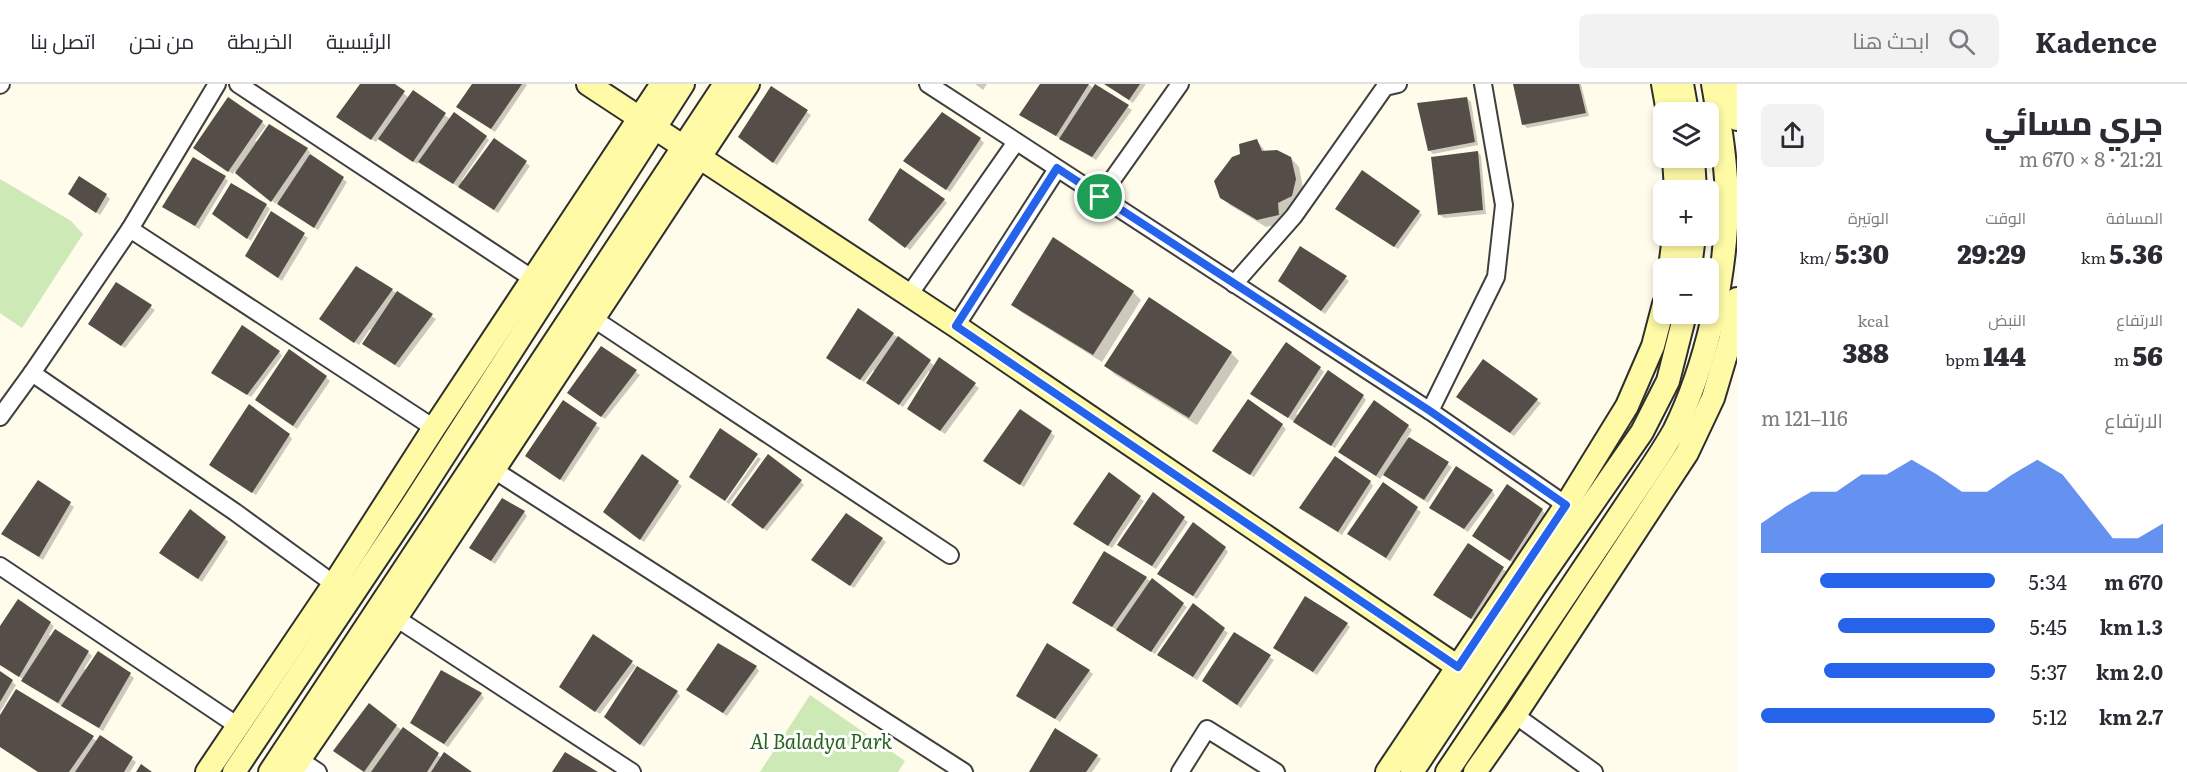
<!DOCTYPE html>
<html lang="ar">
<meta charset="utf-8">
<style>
:root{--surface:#fff;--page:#f2f2f3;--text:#2b2b33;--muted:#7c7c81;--line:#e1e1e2;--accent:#2563eb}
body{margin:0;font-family:Literata,Cairo,serif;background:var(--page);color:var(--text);direction:rtl;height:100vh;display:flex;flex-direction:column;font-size:22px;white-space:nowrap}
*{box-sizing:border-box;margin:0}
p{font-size:20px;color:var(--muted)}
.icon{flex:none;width:33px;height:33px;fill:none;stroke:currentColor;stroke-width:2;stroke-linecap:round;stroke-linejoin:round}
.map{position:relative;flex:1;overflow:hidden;direction:ltr}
.side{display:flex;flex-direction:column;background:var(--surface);width:450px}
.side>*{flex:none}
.tools{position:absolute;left:1653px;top:18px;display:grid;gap:12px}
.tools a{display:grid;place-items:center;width:66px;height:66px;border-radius:9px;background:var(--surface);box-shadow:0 3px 9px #0003;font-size:30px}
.pin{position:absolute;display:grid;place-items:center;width:51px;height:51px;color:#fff;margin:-26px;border:3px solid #fff;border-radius:50%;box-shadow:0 2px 6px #0007}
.round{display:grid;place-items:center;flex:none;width:63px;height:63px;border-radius:9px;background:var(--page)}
.summary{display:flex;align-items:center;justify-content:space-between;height:102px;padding:0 24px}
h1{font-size:33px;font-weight:800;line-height:45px}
.metrics{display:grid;grid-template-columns:repeat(3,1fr);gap:9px;height:102px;padding:6px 24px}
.metrics div{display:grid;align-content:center}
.metrics b{font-size:26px;font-weight:800}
.metrics small{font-size:16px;font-weight:400}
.metrics p{font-size:16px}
.chart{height:168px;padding:12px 24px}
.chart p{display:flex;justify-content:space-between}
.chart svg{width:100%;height:108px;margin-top:6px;fill:var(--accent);opacity:.7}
ul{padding:0 24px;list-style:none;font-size:20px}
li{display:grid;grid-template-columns:96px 72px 1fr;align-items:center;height:45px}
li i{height:15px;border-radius:8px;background:var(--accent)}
header{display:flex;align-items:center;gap:36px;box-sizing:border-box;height:84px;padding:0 30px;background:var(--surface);border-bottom:2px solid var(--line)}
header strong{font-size:28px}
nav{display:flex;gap:33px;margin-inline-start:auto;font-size:21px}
.search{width:420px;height:54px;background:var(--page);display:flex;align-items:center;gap:15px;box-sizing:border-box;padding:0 21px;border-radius:9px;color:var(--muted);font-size:22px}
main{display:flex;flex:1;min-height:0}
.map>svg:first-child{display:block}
</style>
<header>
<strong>Kadence</strong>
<div class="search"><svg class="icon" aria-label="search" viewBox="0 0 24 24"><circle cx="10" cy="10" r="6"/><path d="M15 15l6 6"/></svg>ابحث هنا</div>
<nav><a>الرئيسية</a><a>الخريطة</a><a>من نحن</a><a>اتصل بنا</a></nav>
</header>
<main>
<section class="side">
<div class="summary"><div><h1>جري مسائي</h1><p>21:21 · 8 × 670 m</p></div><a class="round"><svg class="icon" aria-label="share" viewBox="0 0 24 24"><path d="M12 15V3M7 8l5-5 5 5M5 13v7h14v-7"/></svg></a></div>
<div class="metrics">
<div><p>المسافة</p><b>5.36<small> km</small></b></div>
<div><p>الوقت</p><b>29:29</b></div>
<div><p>الوتيرة</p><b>5:30<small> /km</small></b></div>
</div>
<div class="metrics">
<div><p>الارتفاع</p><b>56<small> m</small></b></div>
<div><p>النبض</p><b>144<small> bpm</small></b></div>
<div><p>kcal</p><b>388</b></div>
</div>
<div class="chart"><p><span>الارتفاع</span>116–121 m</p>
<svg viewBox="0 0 160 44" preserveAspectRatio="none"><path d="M0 44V32L10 25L20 19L30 19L40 12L50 12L60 6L70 12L80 19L90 19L100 12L110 6L120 12L130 25L140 38L150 38L160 32V44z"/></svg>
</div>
<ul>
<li><b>670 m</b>5:34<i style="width:75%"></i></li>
<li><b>1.3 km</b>5:45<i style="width:67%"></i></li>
<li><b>2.0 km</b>5:37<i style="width:73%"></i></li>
<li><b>2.7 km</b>5:12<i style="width:100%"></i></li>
</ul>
</section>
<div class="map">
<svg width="1737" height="688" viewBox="0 0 1737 688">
<rect width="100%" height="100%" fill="#fffceb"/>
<g fill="#cde9b5">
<polygon points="0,95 71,137 83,150 22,244 0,229"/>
<polygon points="810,611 905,677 898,688 760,688"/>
</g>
<g fill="#0003">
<polygon points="362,0 393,0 409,14 414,8 450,35 486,53 489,56 462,96 464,98 494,56 526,79 530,82 498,129 419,77 417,80 379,54 376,58 342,36"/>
<polygon points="474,0 526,0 527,1 495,48 461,26"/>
<polygon points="975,0 987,0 983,6"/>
<polygon points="1041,0 1088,0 1094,5 1096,2 1132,26 1096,76 1021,31"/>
<polygon points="1105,0 1146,0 1133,19"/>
<polygon points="1515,0 1581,0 1589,32 1527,44 1523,40"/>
<polygon points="771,4 811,31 777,81 744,56"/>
<polygon points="1467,14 1471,18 1478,61 1433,70 1429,66"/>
<polygon points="262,38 266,42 255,57 307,65 310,68 309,71 347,98 318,146 277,118 276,120 235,87 233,90 199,68"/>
<polygon points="980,55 984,59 950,108 909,81"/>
<polygon points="1257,57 1266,68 1291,74 1299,83 1303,104 1299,119 1286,127 1286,139 1266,143 1230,121 1221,113 1242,72"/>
<polygon points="1478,68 1481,72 1486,130 1444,134 1440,131"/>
<polygon points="225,94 228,97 199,145 163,122"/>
<polygon points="106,111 110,115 100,131 74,113"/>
<polygon points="944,116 947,119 910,166 874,139"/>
<polygon points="266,121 270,125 251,157 214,130"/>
<polygon points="1340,128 1419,128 1422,131 1398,165"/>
<polygon points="272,129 308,154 282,197 247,172"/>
<polygon points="1301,164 1349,197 1325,230 1284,200"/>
<polygon points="116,200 155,226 125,264 94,243"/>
<polygon points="392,206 436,235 399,284 368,263 372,247 370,245 359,261 325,238"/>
<polygon points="1133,208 1141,216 1102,278 1021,228 1013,220"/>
<polygon points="893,250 935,282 939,275 979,304 945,350 913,328 931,289 929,287 903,323 871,302 875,288 873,286 864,298 832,277"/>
<polygon points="601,264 640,291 605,335 573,312"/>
<polygon points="279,268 282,272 251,313 217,292"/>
<polygon points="1231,269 1239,277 1197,341 1114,290 1106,282"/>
<polygon points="1483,277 1541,319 1514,352 1458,313"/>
<polygon points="1320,284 1324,288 1296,330 1299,332 1363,312 1366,316 1335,364 1256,313"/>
<polygon points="326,293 330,297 297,345 260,319"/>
<polygon points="563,318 600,344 564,398 531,375"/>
<polygon points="1020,327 1055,352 1024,403 989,381"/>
<polygon points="1282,341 1286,345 1254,393 1218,370"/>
<polygon points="1408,342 1412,346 1407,354 1452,383 1428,419 1384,389 1380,395 1344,371"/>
<polygon points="289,351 292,355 256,411 211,381"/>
<polygon points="643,372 682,402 644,458 608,431"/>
<polygon points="758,373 761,375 729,420 726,418"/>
<polygon points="1109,390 1144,417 1112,464 1078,443"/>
<polygon points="38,398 74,423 43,476 3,450"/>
<polygon points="801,398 804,401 767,447 736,424"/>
<polygon points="1370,398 1373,402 1342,451 1305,427"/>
<polygon points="1383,400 1421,428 1390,477 1353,453"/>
<polygon points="1492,407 1495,411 1468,448 1435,427"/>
<polygon points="1153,411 1188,438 1156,485 1122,464"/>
<polygon points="1542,426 1545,430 1514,479 1474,452"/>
<polygon points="524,428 527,432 495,480 475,467"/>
<polygon points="225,454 228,458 202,498 165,473"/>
<polygon points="882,455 886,458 854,504 813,476"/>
<polygon points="1225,464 1228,468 1197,515 1159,490"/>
<polygon points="1105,469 1146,494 1187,523 1155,570 1074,519"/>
<polygon points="1503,485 1507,488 1475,537 1438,514"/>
<polygon points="1193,521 1228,549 1197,596 1159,571"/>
<polygon points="50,539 54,542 49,551 88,568 92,572 84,585 130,591 134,594 103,647 26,600 23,595 0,581 0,544"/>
<polygon points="1347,540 1350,543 1317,591 1275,564"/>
<polygon points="1234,550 1274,576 1241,624 1208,601"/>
<polygon points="594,552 636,582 600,630 565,607"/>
<polygon points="756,583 759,587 727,632 688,606"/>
<polygon points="1089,587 1093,590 1060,638 1017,611"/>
<polygon points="0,588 16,601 0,628"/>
<polygon points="16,607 97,657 132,675 136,678 130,688 38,688 0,662 0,634"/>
<polygon points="677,608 680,612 644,663 610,636"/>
<polygon points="481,610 484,614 448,663 415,642"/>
<polygon points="396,642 442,674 469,688 364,688 335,667"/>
<polygon points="1097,672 1101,675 1092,688 1030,688"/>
</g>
<g fill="#554e48">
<polygon points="360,0 395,0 405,7 371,56 336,33"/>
<polygon points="472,0 522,0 491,45 456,23"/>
<polygon points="1040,0 1089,0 1056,52 1019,31"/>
<polygon points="1095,0 1129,21 1092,73 1059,55"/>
<polygon points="1104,0 1140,0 1129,16"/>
<polygon points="1513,0 1579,0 1586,29 1522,41"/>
<polygon points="771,2 808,26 773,79 738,53"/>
<polygon points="413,6 446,29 413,78 378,55"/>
<polygon points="228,13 263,37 228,88 193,64"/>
<polygon points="1467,13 1475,58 1428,67 1417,19"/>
<polygon points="454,28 487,52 453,100 418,78"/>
<polygon points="942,28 981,54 946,106 903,77"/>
<polygon points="269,40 308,64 271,118 235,89"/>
<polygon points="494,54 527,77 494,126 458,103"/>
<polygon points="1257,55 1262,67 1277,66 1291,73 1296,95 1292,112 1278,119 1279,131 1257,136 1220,114 1214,97 1232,73 1240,70 1239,60"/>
<polygon points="1478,67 1483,126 1438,131 1431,73"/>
<polygon points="310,70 344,93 314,144 277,120"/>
<polygon points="193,73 226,92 195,142 162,123"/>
<polygon points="900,84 945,115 905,164 868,136"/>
<polygon points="1362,86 1420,127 1394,163 1335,125"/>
<polygon points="79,92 107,110 96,129 68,110"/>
<polygon points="231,99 267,120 247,155 212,130"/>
<polygon points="271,127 305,149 278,194 245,172"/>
<polygon points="1053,153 1134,207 1093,271 1011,221"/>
<polygon points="1300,162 1347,192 1321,227 1278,197"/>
<polygon points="356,182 393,205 354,259 319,235"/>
<polygon points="116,198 152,221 121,262 88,240"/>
<polygon points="397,207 433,230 395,281 362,260"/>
<polygon points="1149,213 1232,268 1189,334 1104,282"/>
<polygon points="858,224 894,249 860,296 826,274"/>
<polygon points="242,241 280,267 247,311 211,289"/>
<polygon points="898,252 931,276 899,321 866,299"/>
<polygon points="1286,258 1321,283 1288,334 1250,310"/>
<polygon points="601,262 637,286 601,333 567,309"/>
<polygon points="289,265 327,292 293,342 255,316"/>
<polygon points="939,273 976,299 940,347 907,325"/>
<polygon points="1483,275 1538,315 1510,349 1456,313"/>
<polygon points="1328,286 1364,311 1331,362 1293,338"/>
<polygon points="1248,315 1283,340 1250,391 1212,367"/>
<polygon points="563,316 597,339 560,396 525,372"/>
<polygon points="1374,316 1409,341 1376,392 1338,368"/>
<polygon points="249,320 290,350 252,409 209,381"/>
<polygon points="1020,325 1052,347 1020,401 983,377"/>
<polygon points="720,344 758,370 725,417 689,393"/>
<polygon points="1409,353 1449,378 1424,416 1383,391"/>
<polygon points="642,370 679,397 640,456 603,428"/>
<polygon points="768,370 802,396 763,445 731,421"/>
<polygon points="1335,372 1371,397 1338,448 1299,424"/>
<polygon points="1456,382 1493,406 1464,445 1429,424"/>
<polygon points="1109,388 1141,412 1108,462 1073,440"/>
<polygon points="38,396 71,418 39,473 1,450"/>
<polygon points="1383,398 1418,423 1386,474 1347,450"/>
<polygon points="1507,400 1543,425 1510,477 1472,452"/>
<polygon points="1153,408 1185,433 1152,482 1117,461"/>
<polygon points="502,414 525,427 491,477 469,464"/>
<polygon points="190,425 226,453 198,495 159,469"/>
<polygon points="846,429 883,454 850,502 811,476"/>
<polygon points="1193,438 1226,463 1193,512 1157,490"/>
<polygon points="1468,459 1504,483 1471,535 1433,511"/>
<polygon points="1104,467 1147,493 1112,543 1072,519"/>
<polygon points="1152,494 1184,519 1151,568 1116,546"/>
<polygon points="1305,512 1348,539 1313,588 1273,564"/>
<polygon points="18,515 51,538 19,593 0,581 0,542"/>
<polygon points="1193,519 1225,544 1193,593 1157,571"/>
<polygon points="55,545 89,567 58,619 21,597"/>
<polygon points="1234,548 1271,571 1237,621 1202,597"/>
<polygon points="593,550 633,577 595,628 559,603"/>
<polygon points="718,559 757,582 723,629 686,606"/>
<polygon points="1047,559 1090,586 1055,635 1016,612"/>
<polygon points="98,567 131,589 99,644 61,622"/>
<polygon points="637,582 678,607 640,661 604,633"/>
<polygon points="441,586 482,609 444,660 410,639"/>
<polygon points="0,587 13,596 0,618"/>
<polygon points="16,605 94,652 69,688 38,688 0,663 0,631"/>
<polygon points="369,619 397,641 364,688 333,667"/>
<polygon points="403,643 439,669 427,688 371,688"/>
<polygon points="1055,644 1098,671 1086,688 1029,688"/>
<polygon points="100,651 133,673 124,688 75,688"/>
<polygon points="444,668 472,688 431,688"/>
<polygon points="565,668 598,688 552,688"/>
<polygon points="141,680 152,688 136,688"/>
</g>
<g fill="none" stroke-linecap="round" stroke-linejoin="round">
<g stroke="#3f3f3f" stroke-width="20">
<g id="street">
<polyline points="238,0 533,195"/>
<polyline points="928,0 1430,327 1566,421"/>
<polyline points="0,1 1,0"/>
<polyline points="1100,113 1180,0"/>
<polyline points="130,145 217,0"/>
<polyline points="1234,200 1294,132 1385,3 1398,0"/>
<polyline points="909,211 1016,58"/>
<polyline points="594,235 950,471"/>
<polyline points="956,242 1057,85"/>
<polyline points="32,289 130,145 434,344"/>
<polyline points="1430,327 1496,193 1504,121 1483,0"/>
<polyline points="0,333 32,289 235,428 334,500"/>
<polyline points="494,386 964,688"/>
<polyline points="0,482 238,642"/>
<polyline points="396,534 632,688"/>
<polyline points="1515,631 1594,688"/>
<polyline points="300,676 318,688"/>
<polyline points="1180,688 1207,645 1276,688"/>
</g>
</g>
<g stroke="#2e2e2e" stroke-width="26">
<g id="secondary">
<polyline points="588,0 956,242 1458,583"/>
<polyline points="1663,0 1668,28"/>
<polyline points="1682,0 1687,28"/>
<polyline points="1734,0 1737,35"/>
<polyline points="1674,74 1676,106"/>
<polyline points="1693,74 1695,106"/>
<polyline points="1670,184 1674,152"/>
<polyline points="1690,184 1694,152"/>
<polyline points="207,688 334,500 434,344 662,0"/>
<polyline points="234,688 411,423 683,0"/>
<polyline points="270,688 725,0"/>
<polyline points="291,688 396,534 748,0"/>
<polyline points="1387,688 1566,421 1627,322 1653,262 1664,220"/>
<polyline points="1412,688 1534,504 1642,348 1668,297 1685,230"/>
<path d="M1447 688 1645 393C1655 378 1665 363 1674 347 1707 280 1725 196 1727 122 1727 82 1720 40 1713 0"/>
<polyline points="1475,688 1515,631 1687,369 1713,314 1730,257 1737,215"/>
</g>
</g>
<use href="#street" stroke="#fff" stroke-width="16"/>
<use href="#secondary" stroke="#fffaa6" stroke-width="22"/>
</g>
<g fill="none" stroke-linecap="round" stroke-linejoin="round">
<g stroke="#fff" stroke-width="12">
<polygon id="route" points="1057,84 1430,327 1566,421 1458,583 956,242"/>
</g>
<use href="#route" stroke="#2563eb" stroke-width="8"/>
</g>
<g text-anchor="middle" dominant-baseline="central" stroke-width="6" stroke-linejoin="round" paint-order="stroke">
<g font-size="20" font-style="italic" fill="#27641d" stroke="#fff">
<text x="821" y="656">Al Baladya Park</text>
</g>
</g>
</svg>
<div class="tools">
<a><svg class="icon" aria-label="layers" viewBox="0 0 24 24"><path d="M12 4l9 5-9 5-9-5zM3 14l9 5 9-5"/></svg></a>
<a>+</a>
<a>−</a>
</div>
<div class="pin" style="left:1100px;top:113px;background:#1e9e55"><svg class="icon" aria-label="arrive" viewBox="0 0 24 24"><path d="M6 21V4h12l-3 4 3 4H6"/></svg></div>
</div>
</main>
